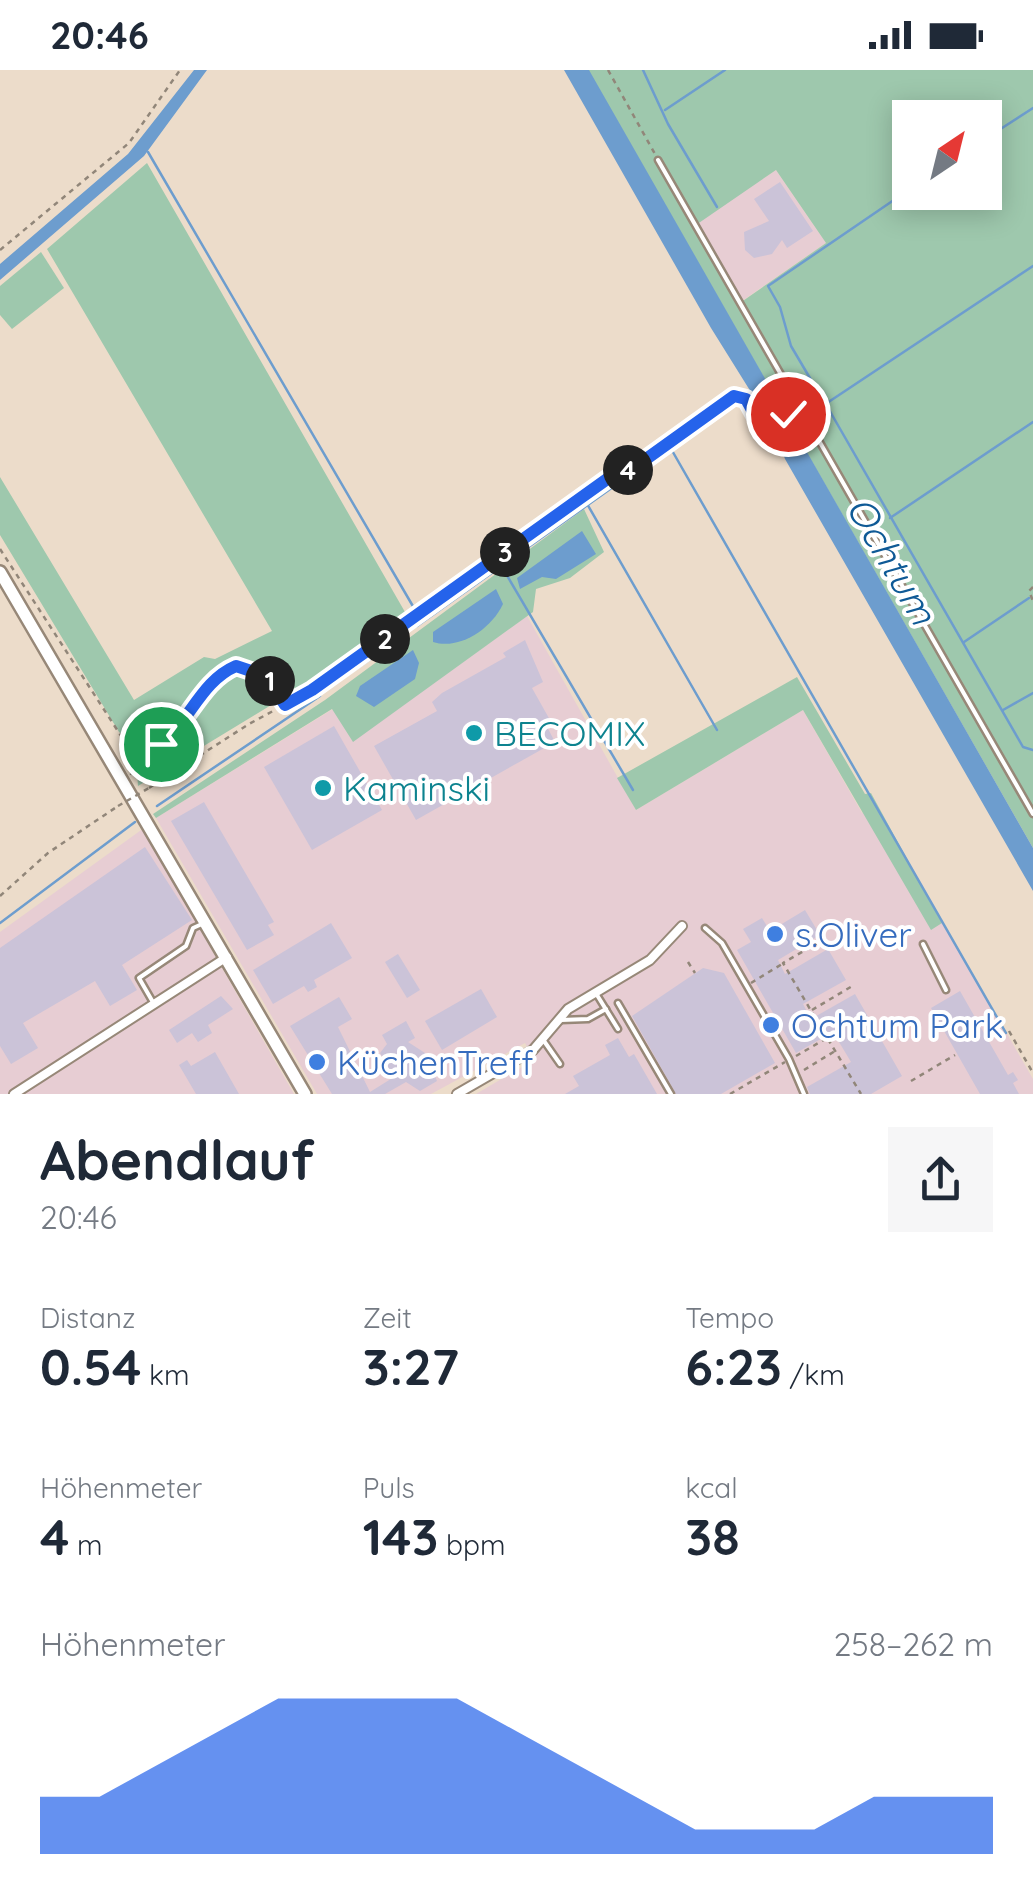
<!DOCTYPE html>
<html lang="de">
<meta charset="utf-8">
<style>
:root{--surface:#fff;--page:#f6f6f7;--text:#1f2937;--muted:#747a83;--accent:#2563eb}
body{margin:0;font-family:Quicksand,sans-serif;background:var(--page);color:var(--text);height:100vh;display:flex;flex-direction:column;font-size:38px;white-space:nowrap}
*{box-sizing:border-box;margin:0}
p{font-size:32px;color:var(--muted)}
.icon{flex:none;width:55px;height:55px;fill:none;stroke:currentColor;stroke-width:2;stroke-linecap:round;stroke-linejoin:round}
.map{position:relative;height:1024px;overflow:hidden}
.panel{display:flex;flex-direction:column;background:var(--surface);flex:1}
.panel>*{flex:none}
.needle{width:65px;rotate:35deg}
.fabs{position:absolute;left:892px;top:30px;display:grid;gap:20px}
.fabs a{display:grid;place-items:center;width:110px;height:110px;border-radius:0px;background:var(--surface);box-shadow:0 5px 25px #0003;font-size:50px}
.pin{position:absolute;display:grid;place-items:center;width:85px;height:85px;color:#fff;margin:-42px;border:5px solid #fff;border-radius:50%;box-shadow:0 2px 10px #0007}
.km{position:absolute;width:50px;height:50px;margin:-25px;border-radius:50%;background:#222;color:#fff;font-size:28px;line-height:50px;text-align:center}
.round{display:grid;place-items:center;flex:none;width:105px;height:105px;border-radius:0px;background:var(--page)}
.overview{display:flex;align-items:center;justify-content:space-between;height:170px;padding:0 40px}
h1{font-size:55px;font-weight:700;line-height:75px}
.stats{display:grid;grid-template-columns:repeat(3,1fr);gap:15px;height:170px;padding:10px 40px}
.stats div{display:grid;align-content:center}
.stats b{font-size:50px;font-weight:700}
.stats small{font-size:28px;font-weight:400}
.stats p{font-size:28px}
.chart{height:280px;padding:20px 40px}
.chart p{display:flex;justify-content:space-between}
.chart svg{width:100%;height:180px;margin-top:10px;fill:var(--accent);opacity:.7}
.status{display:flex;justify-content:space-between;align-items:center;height:70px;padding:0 50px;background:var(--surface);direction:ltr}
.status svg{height:28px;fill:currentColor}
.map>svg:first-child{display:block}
</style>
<div class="status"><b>20:46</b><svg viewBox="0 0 49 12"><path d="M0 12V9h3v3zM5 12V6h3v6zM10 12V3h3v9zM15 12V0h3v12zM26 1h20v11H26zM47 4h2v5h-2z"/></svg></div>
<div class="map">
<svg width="1033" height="1024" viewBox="0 0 1033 1024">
<rect width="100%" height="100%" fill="#ecdcca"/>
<g fill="#e7cdd3">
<polygon points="776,100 826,173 742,231 698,152"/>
<polygon points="527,546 636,740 803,640 862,743 876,736 1033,1009 1033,1024 476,1024 534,990 525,973 431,1024 317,1024 156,748 333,639 353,671"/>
<polygon points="144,758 202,863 294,1024 0,1024 0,862"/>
</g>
<g fill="#9ec8ad" fill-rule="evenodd">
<path d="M588 0H1033V778ZM910 48H985V122H910ZM776 100 826 173 737 235 693 157Z"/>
<polygon points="147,93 405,542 304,615 138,716 135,675 119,662 0,465 0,407 134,630 204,587 215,589 272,561 47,179"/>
<polygon points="41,182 64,218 12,259 0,245 0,216"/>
<polygon points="584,439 604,482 570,508 536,519 533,542 353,672 332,639 156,748 153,744 325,630"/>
<polygon points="797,607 865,724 871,723 942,853 931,860 803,640 636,740 617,708"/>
</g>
<g fill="#6d9dce">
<polygon points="194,0 207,0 144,86 0,210 0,194 128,84"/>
<polygon points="564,0 589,0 1033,778 1033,821 785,389 774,359 711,258"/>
<polygon points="582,461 596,484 556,509 542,507 520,519 517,508"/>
<path d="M496 519 503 534C490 561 458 580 433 572V562Z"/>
<polygon points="413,580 419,593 415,609 374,637 356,626 360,616"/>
</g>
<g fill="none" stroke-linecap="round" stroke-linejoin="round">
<g stroke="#6d9dce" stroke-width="2.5">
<polyline points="643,0 668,54 717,137"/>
<polyline points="665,40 725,0"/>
<polyline points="985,69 1033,38"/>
<polyline points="148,82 414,538"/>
<polyline points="817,320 791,276 780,237 768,216 910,119"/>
<polyline points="820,324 1023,677 1033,680"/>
<polyline points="827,333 1033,196"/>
<polyline points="670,377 1006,963"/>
<polyline points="586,432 717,660"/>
<polyline points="890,448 1033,352"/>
<polyline points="502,497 633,720"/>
<polyline points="417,556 730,334"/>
<polyline points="964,572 1029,528"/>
<polyline points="337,612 408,563"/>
<polyline points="1003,640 1033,623"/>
<polyline points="157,736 320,626"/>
<polyline points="0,853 135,752"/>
</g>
</g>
<g fill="#cbc3d8">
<polygon points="780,112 813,161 787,178 782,170 772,184 754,188 745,180 744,162 769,151 754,129"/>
<polygon points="525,570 543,612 532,618 550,650 545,653 555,672 416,750 374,676 437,641 432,632 442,623 506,587 503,583"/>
<polygon points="334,656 382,740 312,780 264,697"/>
<polygon points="204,732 274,852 268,855 274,865 247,880 171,751"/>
<polygon points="145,777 192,850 122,895 137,920 110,936 95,911 23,953 38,978 11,994 0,976 0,878"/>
<polygon points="805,840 820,865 778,890 785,904 828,879 846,910 803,934 811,949 855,924 902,1006 871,1024 810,1024 807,1017 851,992 833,962 796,983 737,880 751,872 743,859 762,848 770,861"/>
<polygon points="331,853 352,888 314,910 317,917 308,922 304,916 273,934 253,900"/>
<polygon points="398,884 420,920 407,928 385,892"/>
<polygon points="703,898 724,903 775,993 721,1024 676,1024 632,946"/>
<polygon points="481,919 497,947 442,980 425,951"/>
<polygon points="960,921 1008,1005 1013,1002 1018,1010 1013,1013 1019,1024 980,1024 931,938"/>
<polygon points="221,926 233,939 208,955 212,963 198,972 192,963 177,973 169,960"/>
<polygon points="339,927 352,949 338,957 370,1022 394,1007 380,983 387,974 382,965 406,951 415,968 408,972 425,983 437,1011 420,1021 406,1012 385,1024 332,1024 290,956"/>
<polygon points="618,968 629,987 634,984 657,1024 565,1024 579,1016 573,1006 610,985 605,975"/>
<polygon points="215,982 239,1024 196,1024 179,995 187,990 191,996"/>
</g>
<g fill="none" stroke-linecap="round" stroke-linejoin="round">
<g stroke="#978878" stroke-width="9">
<g id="service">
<polyline points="658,90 1033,744"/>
<polyline points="705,858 722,873 789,989 804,1024"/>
<polyline points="923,874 946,920"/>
<polyline points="597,925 618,959"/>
<polyline points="618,933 671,1024"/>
<polyline points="154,934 139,908 186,876 193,858 202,854"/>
<polyline points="561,950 588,949 606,939"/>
<polyline points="544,971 560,994"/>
</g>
</g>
<g stroke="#978878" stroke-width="12">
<g id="minor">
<polyline points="14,1024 227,887"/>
<polyline points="457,1024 533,980 568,939 650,890 682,856"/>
</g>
</g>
<g stroke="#978878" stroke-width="16">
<polyline id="secondary" points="0,502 305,1024"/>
</g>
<g stroke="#918679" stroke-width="2.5" stroke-dasharray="5 5" stroke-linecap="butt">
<polyline points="608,0 655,84"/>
<polyline points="0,180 129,73 180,0"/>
<path d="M0 479 125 672C197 711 208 519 284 634"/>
<polyline points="1033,517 1029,521 1033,531"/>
<polyline points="131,705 135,679"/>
<polyline points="149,718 249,654 312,620 610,407 635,397 734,326 745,329 762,358 788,344 806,363"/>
<polyline points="0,826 48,783 118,736"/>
<polyline points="688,892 695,903"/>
<polyline points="751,913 782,894"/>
<polyline points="812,940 854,915"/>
<polyline points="1009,961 1033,1003"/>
<polyline points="828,969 861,1024"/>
<polyline points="796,986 827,968 783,893 826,868"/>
<polyline points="804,1000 835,981"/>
<polyline points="911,1011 955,985"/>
<polyline points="730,1024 785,992"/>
</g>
<use href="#service" stroke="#fff" stroke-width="4"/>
<use href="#minor" stroke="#fff" stroke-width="8"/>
<use href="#secondary" stroke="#fff" stroke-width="11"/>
<polyline stroke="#918679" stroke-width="2.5" stroke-dasharray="5 5" stroke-linecap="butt" points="118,736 149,718"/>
</g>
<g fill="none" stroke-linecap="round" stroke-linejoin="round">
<g stroke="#fff" stroke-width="20">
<path id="route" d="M161 674C190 651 201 611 236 596L266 606 285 635 312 620 610 407 635 397 734 326 746 329 762 358 788 344"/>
</g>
<use href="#route" stroke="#2563eb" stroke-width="12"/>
</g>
<g fill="#0f9aa8" stroke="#fff" stroke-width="4">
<circle cx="474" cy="663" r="10"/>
<circle cx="323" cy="718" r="10"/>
</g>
<g fill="#3f7fe0" stroke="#fff" stroke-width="4">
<circle cx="775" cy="864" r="10"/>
<circle cx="771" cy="955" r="10"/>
<circle cx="317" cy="992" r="10"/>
</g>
<g text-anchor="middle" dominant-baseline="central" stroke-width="8" stroke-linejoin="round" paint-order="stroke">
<g font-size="35" fill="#0d838f" stroke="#fff" text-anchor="start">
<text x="494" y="663">BECOMIX</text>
<text x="343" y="718">Kaminski</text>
</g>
<g font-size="35" fill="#366cbe" stroke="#fff" text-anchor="start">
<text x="795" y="864">s.Oliver</text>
<text x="791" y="955">Ochtum Park</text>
<text x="337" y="992">KüchenTreff</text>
</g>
<g font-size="38" font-style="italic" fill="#0f5a96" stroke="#fff">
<text transform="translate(892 490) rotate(60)">Ochtum</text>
</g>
</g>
</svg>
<div class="fabs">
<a><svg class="needle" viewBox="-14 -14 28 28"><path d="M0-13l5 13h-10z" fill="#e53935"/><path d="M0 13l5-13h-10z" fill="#747a83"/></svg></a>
</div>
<div class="pin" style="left:161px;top:674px;background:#1e9e55"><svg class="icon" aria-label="arrive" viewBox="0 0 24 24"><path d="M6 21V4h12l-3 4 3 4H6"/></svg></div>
<div class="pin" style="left:788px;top:344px;background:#d93025"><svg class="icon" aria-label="check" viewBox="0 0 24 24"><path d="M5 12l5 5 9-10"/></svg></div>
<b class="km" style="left:270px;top:611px">1</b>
<b class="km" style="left:385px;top:569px">2</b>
<b class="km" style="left:505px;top:482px">3</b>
<b class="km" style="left:628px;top:400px">4</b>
</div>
<section class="panel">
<div class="overview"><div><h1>Abendlauf</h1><p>20:46</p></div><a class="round"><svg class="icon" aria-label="share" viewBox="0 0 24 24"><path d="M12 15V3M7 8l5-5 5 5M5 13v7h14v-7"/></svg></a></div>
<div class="stats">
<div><p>Distanz</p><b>0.54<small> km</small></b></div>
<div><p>Zeit</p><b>3:27</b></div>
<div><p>Tempo</p><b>6:23<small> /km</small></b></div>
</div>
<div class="stats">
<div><p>Höhenmeter</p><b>4<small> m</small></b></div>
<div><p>Puls</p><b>143<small> bpm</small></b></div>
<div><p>kcal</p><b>38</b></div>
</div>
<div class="chart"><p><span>Höhenmeter</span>258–262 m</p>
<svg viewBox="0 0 160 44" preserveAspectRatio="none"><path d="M0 44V30L10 30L20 22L30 14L40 6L50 6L60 6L70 6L80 14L90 22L100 30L110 38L120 38L130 38L140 30L150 30L160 30V44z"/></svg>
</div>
</section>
